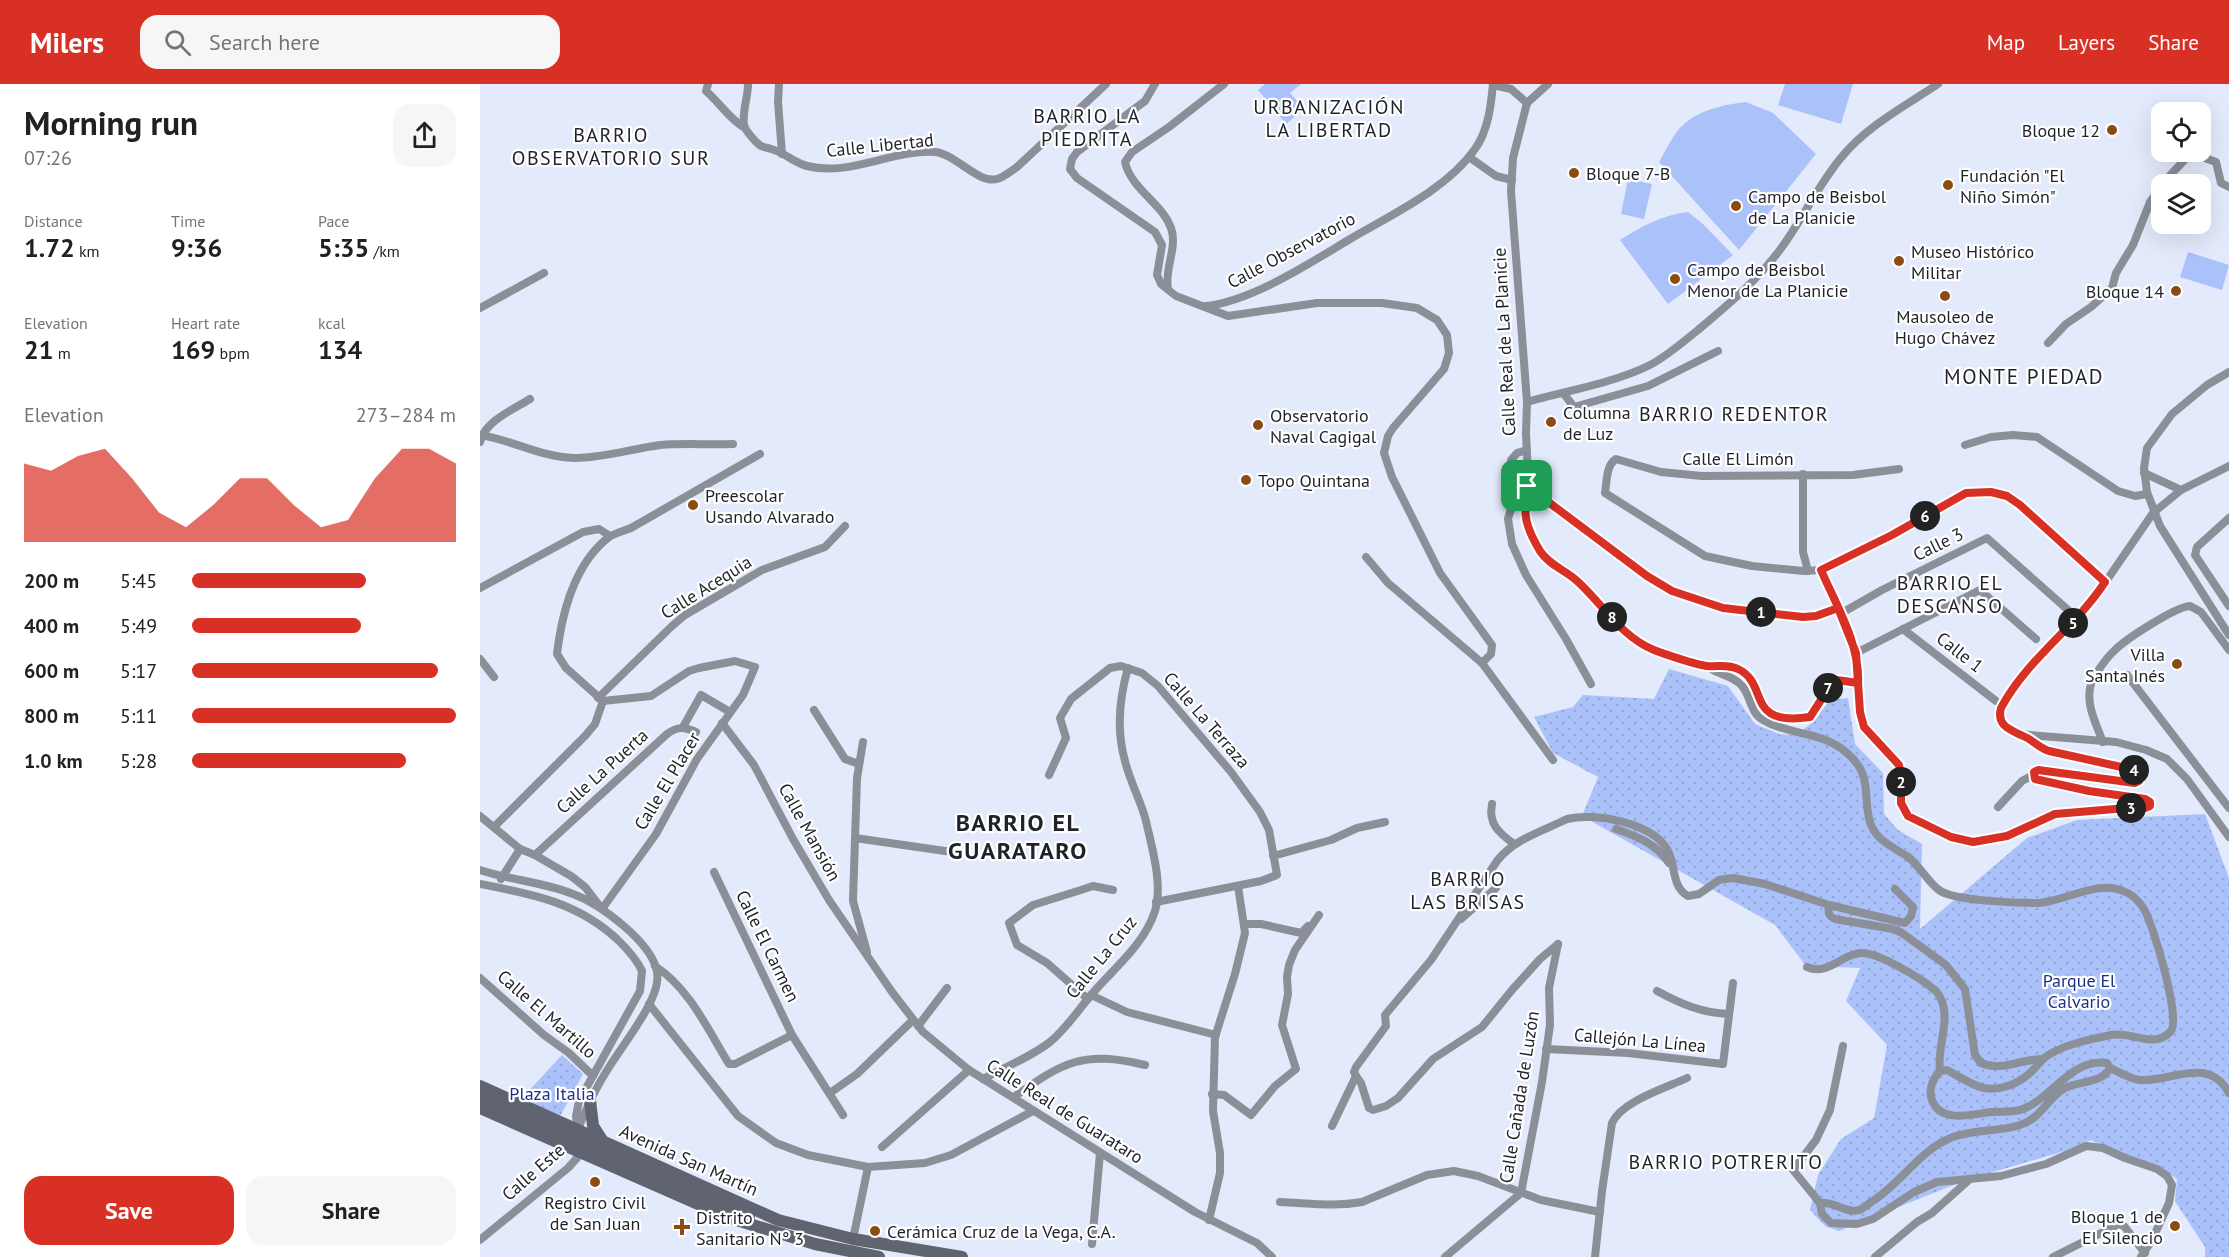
<!DOCTYPE html>
<meta charset="utf-8">
<style>
:root{--surface:#fff;--page:#f6f6f6;--text:#202124;--muted:#757577;--accent:#d93025}
body{margin:0;font-family:"PT Sans",sans-serif;background:var(--page);color:var(--text);height:100vh;display:flex;flex-direction:column;font-size:22px;white-space:nowrap}
*{box-sizing:border-box;margin:0}
p{font-size:20px;color:var(--muted)}
.icon{flex:none;width:33px;height:33px;fill:none;stroke:currentColor;stroke-width:2;stroke-linecap:round;stroke-linejoin:round}
.map{position:relative;flex:1;overflow:hidden}
.panel{display:flex;flex-direction:column;background:var(--surface);width:480px}
.panel>*{flex:none}
.tools{position:absolute;left:1671px;top:18px;display:grid;gap:12px}
.tools a{display:grid;place-items:center;width:60px;height:60px;border-radius:12px;background:var(--surface);box-shadow:0 6px 24px #0002;font-size:30px}
.pin{position:absolute;display:grid;place-items:center;width:51px;height:51px;color:#fff;margin:-26px;border-radius:12px;box-shadow:0 3px 9px #0006}
.km{position:absolute;width:30px;height:30px;margin:-15px;border-radius:50%;background:#222;color:#fff;font-size:16px;line-height:30px;text-align:center}
.round{display:grid;place-items:center;flex:none;width:63px;height:63px;border-radius:18px;background:var(--page)}
.headline{display:flex;align-items:center;justify-content:space-between;height:102px;padding:0 24px}
h1{font-size:33px;font-weight:600;line-height:45px}
.metrics{display:grid;grid-template-columns:repeat(3,1fr);gap:9px;height:102px;padding:6px 24px}
.metrics div{display:grid;align-content:center}
.metrics b{font-size:26px;font-weight:600}
.metrics small{font-size:16px;font-weight:400}
.metrics p{font-size:16px}
.chart{height:168px;padding:12px 24px}
.chart p{display:flex;justify-content:space-between}
.chart svg{width:100%;height:108px;margin-top:6px;fill:var(--accent);opacity:.7}
.primary-button{display:flex;gap:12px;margin-top:auto;padding:12px 24px}
.primary-button a{flex:1;height:69px;border-radius:18px;background:var(--accent);color:#fff;font-size:24px;font-weight:600;line-height:69px;text-align:center}
.primary-button a+a{background:var(--page);color:var(--text)}
ul{padding:0 24px;list-style:none;font-size:20px}
li{display:grid;grid-template-columns:96px 72px 1fr;align-items:center;height:45px}
li i{height:15px;border-radius:8px;background:var(--accent)}
header{display:flex;align-items:center;gap:36px;box-sizing:border-box;height:84px;padding:0 30px;background:var(--accent);color:#fff}
header strong{font-size:28px}
nav{display:flex;gap:33px;margin-inline-start:auto;font-size:21px}
.search{width:420px;height:54px;background:var(--page);display:flex;align-items:center;gap:15px;box-sizing:border-box;padding:0 21px;border-radius:18px;color:var(--muted);font-size:22px}
main{display:flex;flex:1;min-height:0}
.map>svg:first-child{display:block}
</style>
<header>
<strong>Milers</strong>
<div class="search"><svg class="icon" aria-label="search" viewBox="0 0 24 24"><circle cx="10" cy="10" r="6"/><path d="M15 15l6 6"/></svg>Search here</div>
<nav><a>Map</a><a>Layers</a><a>Share</a></nav>
</header>
<main>
<section class="panel">
<div class="headline"><div><h1>Morning run</h1><p>07:26</p></div><a class="round"><svg class="icon" aria-label="share" viewBox="0 0 24 24"><path d="M12 15V3M7 8l5-5 5 5M5 13v7h14v-7"/></svg></a></div>
<div class="metrics">
<div><p>Distance</p><b>1.72<small> km</small></b></div>
<div><p>Time</p><b>9:36</b></div>
<div><p>Pace</p><b>5:35<small> /km</small></b></div>
</div>
<div class="metrics">
<div><p>Elevation</p><b>21<small> m</small></b></div>
<div><p>Heart rate</p><b>169<small> bpm</small></b></div>
<div><p>kcal</p><b>134</b></div>
</div>
<div class="chart"><p><span>Elevation</span>273–284 m</p>
<svg viewBox="0 0 160 44" preserveAspectRatio="none"><path d="M0 44V12L10 15L20 9L30 6L40 18L50 32L60 38L70 29L80 18L90 18L100 29L110 38L120 35L130 18L140 6L150 6L160 12V44z"/></svg>
</div>
<ul>
<li><b>200 m</b>5:45<i style="width:66%"></i></li>
<li><b>400 m</b>5:49<i style="width:64%"></i></li>
<li><b>600 m</b>5:17<i style="width:93%"></i></li>
<li><b>800 m</b>5:11<i style="width:100%"></i></li>
<li><b>1.0 km</b>5:28<i style="width:81%"></i></li>
</ul>
<div class="primary-button"><a>Save</a><a>Share</a></div>
</section>
<div class="map">
<svg width="1749" height="1173" viewBox="0 0 1749 1173">
<defs>
<pattern id="park-dots" width="8" height="8" patternUnits="userSpaceOnUse" patternTransform="scale(1.5)"><rect width="8" height="8" fill="#abc1fa"/><path d="M2 2h.1M6 6h.1" fill="none" stroke="#93a6d6" stroke-width="1.8" stroke-linecap="round"/></pattern>
</defs>
<rect width="100%" height="100%" fill="#e3eafb"/>
<g fill="#abc1fa">
<polygon points="785,0 821,0 810,9 824,25 806,40 778,6"/>
<polygon points="1305,0 1373,0 1361,40 1298,21"/>
<path d="M1266 18 1293 29 1336 70 1259 166 1179 78C1185 68 1191 55 1198 46 1216 26 1242 21 1266 18Z"/>
<polygon points="1148,95 1172,100 1164,135 1141,130"/>
<path d="M1208 128 1223 140 1253 171 1188 220 1140 156C1162 142 1182 131 1208 128Z"/>
<polygon points="1708,168 1749,181 1742,206 1700,193"/>
</g>
<g fill="url(#park-dots)">
<polygon points="1189,585 1248,602 1275,640 1299,650 1315,651 1332,639 1350,616 1368,614 1375,660 1403,689 1404,730 1418,746 1442,760 1440,845 1547,754 1597,736 1725,730 1749,794 1749,1173 1725,1173 1725,1163 1695,1117 1697,1095 1676,1081 1646,1076 1611,1056 1585,1067 1486,1096 1359,1147 1345,1142 1330,1126 1338,1091 1361,1055 1394,1034 1407,961 1366,917 1380,884 1326,882 1295,841 1102,732 1118,693 1073,669 1054,633 1093,623 1103,611 1174,615"/>
<polygon points="82,971 103,990 79,1034 42,1014"/>
</g>
<g fill="none" stroke-linecap="round" stroke-linejoin="round">
<g stroke="#8b8f98" stroke-width="8">
<path d="M228 0 226 7C239 18 250 36 265 44"/>
<path d="M268 0C268 14 262 27 264 41 265 46 276 59 281 62 285 64 290 64 294 66 306 70 315 79 327 82 370 93 413 65 455 68 476 70 498 100 517 95 524 93 531 87 537 83L626 0"/>
<polyline points="299,0 298,18 302,70"/>
<polyline points="675,0 665,17 597,68 592,75 590,85 597,94 675,148 682,161 677,191 681,200 696,212 748,232 837,219 902,219 937,224 957,236 967,251 969,269 964,285 913,344 908,352 904,369 912,393 960,489 1012,561 1011,570 1002,579"/>
<polyline points="1013,1 1031,5 1047,19"/>
<path d="M1047 19 1033 74 1031 107 1047 318 1046 349 1048 392 1044 428 1046 439 1061 468 1071 479 1097 496 1156 557 1174 566 1227 582C1237 591 1253 591 1262 602 1271 612 1270 629 1283 636 1310 652 1341 646 1367 669 1395 693 1381 714 1391 741 1398 758 1414 763 1428 773 1440 782 1447 797 1459 806 1473 817 1539 819 1559 819 1585 817 1617 796 1643 807 1652 810 1659 817 1664 825 1673 840 1701 934 1691 947 1674 966 1653 947 1631 951 1611 955 1587 960 1570 970 1561 975 1557 983 1550 989 1538 1000 1520 1007 1504 1004 1490 1001 1479 992 1467 986L1460 987"/>
<polyline points="1047,19 1068,0"/>
<polyline points="989,73 1016,92 1032,96"/>
<polyline points="1682,100 1711,69 1736,78 1741,99 1749,103"/>
<path d="M688 205C684 185 698 163 691 144 682 119 651 105 645 78L652 68 689 43 744 0"/>
<path d="M726 222C772 217 830 179 870 155 911 131 967 105 995 65 1008 47 1011 22 1013 0"/>
<polyline points="0,224 64,189"/>
<polyline points="1568,259 1586,240 1611,223 1632,204 1636,189 1653,161 1670,118 1682,101"/>
<polyline points="1749,288 1727,301 1692,330 1667,364 1664,384 1667,408 1680,442 1749,551"/>
<polyline points="1084,310 1094,323 1168,302 1238,267"/>
<path d="M1047 318C1086 307 1134 299 1170 281 1187 272 1203 258 1218 246 1249 220 1278 196 1302 163 1323 134 1338 102 1360 75 1385 43 1425 22 1458 0"/>
<path d="M0 351C32 356 61 373 94 374 123 374 151 365 180 361 204 359 229 361 253 360"/>
<path d="M0 358C5 337 34 325 50 315"/>
<polyline points="1485,361 1511,353 1533,351 1557,353 1638,407 1655,412 1667,410"/>
<polyline points="1047,366 1037,369 1031,376 1031,387 1036,408 1028,435 1032,460 1046,491 1086,555 1111,600"/>
<polyline points="1749,382 1701,406 1673,429 1609,522 1560,571 1525,616 1519,629 1524,642 1538,650 1636,658 1666,666 1687,675 1707,695 1749,753"/>
<path d="M1419 385 1373 391 1222 392 1181 388 1136 375C1126 381 1127 397 1125 409L1225 472 1272 482 1324 487 1341 486 1412 451 1486 409 1511 408 1527 412 1540 421 1625 498"/>
<polyline points="1664,389 1701,406"/>
<polyline points="1323,390 1323,468 1328,487"/>
<polyline points="1047,402 1167,492 1204,512 1243,524 1323,533 1345,530 1357,524"/>
<polyline points="1749,434 1717,463 1715,471 1749,522"/>
<polyline points="886,473 908,499 1002,579 1073,676"/>
<polyline points="1341,486 1376,569 1381,628 1384,643 1419,681 1421,693 1421,719 1427,732 1471,753 1493,758 1527,752 1575,730 1647,724 1665,725 1670,722 1670,718 1665,715 1609,707 1555,695 1554,688 1558,686 1655,699 1659,697 1660,690 1655,686 1569,667 1558,663 1544,652"/>
<polyline points="0,504 103,448 119,445 130,452"/>
<polyline points="1360,530 1402,506 1507,454 1588,526"/>
<polyline points="1423,545 1516,617"/>
<polyline points="1376,569 1500,506 1556,555"/>
<polyline points="0,575 14,593"/>
<path d="M1227 582C1296 574 1256 645 1330 632L1346 608 1357 596 1378 599"/>
<polyline points="1647,591 1749,724"/>
<polyline points="118,614 192,542 205,531 282,486 345,463 365,442"/>
<path d="M123 617 86 584 77 570C82 528 94 480 129 453 135 449 144 447 151 444L280 370"/>
<polyline points="334,626 365,675 379,680"/>
<polyline points="242,639 274,681 313,755 349,816 412,908 443,948 489,986 715,1128 777,1159 792,1173"/>
<polyline points="203,643 221,611 250,628"/>
<polyline points="383,658 377,694 373,817 387,868"/>
<path d="M1623 658C1616 640 1605 619 1611 600 1613 592 1628 572 1635 566 1646 555 1695 523 1710 522L1721 528 1749 566"/>
<polyline points="569,691 586,654 580,634 591,615 630,584 641,582 662,589 678,602 751,688 780,728 789,746 797,791 781,797 676,818"/>
<path d="M1012 720C1008 740 1019 749 1034 760"/>
<polyline points="1518,723 1542,697 1553,691"/>
<polyline points="0,732 40,765 55,771 91,792 105,803 122,825 176,750 217,675 263,611 275,583 255,577 219,584 209,587 171,612 123,617"/>
<polyline points="14,743 105,652 115,640 123,617"/>
<path d="M1136 745C1156 752 1177 760 1189 779"/>
<polyline points="375,754 472,768"/>
<path d="M55 771 187 650C198 642 204 643 216 648"/>
<polyline points="793,772 851,756 877,744 905,738"/>
<path d="M0 786C30 796 63 798 93 810 120 820 172 858 177 888 179 899 174 910 170 919 158 943 140 965 126 988 114 1007 106 1025 98 1045"/>
<polyline points="234,788 312,951 363,1031"/>
<polyline points="21,795 40,765"/>
<path d="M0 800C53 810 100 819 140 858 149 867 157 876 162 887L160 907 99 1017 96 1032 98 1049"/>
<path d="M1349 821C1348 828 1348 832 1355 835L1413 845 1422 849 1466 881 1485 905 1495 971 1501 979C1522 988 1541 975 1562 975"/>
<polyline points="981,835 1016,804"/>
<polyline points="764,840 781,840 821,849 828,842"/>
<path d="M175 882C210 905 228 946 249 980H255L312 951"/>
<path d="M1327 883C1348 892 1360 871 1380 869 1397 867 1442 895 1456 907 1475 930 1456 960 1460 987 1453 994 1448 1006 1452 1016 1460 1040 1493 1030 1511 1028 1521 1027 1533 1029 1543 1025 1572 1014 1591 974 1627 979L1630 984C1623 999 1599 997 1585 1004 1567 1014 1561 1035 1540 1041 1518 1048 1494 1045 1473 1053 1440 1065 1420 1101 1391 1118 1387 1121 1383 1125 1379 1126 1367 1130 1354 1117 1340 1119"/>
<polyline points="0,894 64,951 89,969 113,992"/>
<path d="M1177 907C1201 920 1222 929 1249 930"/>
<polyline points="611,911 647,928 736,951"/>
<polyline points="608,915 567,879 537,861 529,839 553,821 601,806 613,802 633,806"/>
<polyline points="169,920 258,1032 296,1059 328,1071 388,1083 445,1079 471,1071 553,1027"/>
<polyline points="438,942 467,904"/>
<polyline points="1363,962 1350,1026 1336,1056 1313,1086 1340,1119 1342,1130 1351,1139 1377,1140 1393,1135 1434,1108 1457,1098 1521,1092 1566,1080 1606,1062 1623,1064 1645,1074 1677,1085 1687,1092 1692,1101 1689,1119 1672,1156 1661,1173"/>
<polyline points="1066,965 1148,969 1243,980 1253,899"/>
<path d="M1630 984C1639 988 1650 995 1660 996 1692 998 1728 971 1749 1009"/>
<polyline points="876,992 881,999 889,1024 893,1026 906,1022 918,1014 953,975 1002,943 1032,906 1060,875 1078,860"/>
<path d="M503 995C525 983 551 973 570 958 587 944 598 926 612 910 634 884 664 861 675 827 683 800 672 764 666 737 661 717 650 698 645 677 636 645 639 615 648 584"/>
<polyline points="350,1009 377,990 433,936"/>
<polyline points="732,1010 744,1011 771,1031 795,1002 816,985 802,941 808,910 807,893 809,881 815,866 839,831"/>
<path d="M534 1013C583 978 603 966 665 981"/>
<path d="M852 1042 876 992 874 988 876 983 906 942 905 931 951 876 1017 777C1034 755 1063 747 1087 735 1115 728 1174 739 1188 767 1196 782 1191 802 1208 812L1219 810 1239 796 1253 794 1285 800 1349 821 1425 839 1431 832 1433 823 1415 805"/>
<polyline points="402,1063 489,986"/>
<path d="M800 1118C828 1119 854 1123 882 1118L947 1091 974 1087 998 1092 1061 1116 1120 1128"/>
<polyline points="729,1136 740,1089 740,1069 733,1027 735,953 755,890 765,849 758,802"/>
<polyline points="373,1155 388,1083"/>
<polyline points="0,1156 88,1084 97,1074 100,1065"/>
<polyline points="612,1160 620,1069"/>
<polyline points="965,1173 1041,1109 1062,998 1070,941 1069,904 1078,860"/>
<path d="M1115 1173 1122 1107 1132 1039C1142 1017 1186 1004 1207 994"/>
<polyline points="1395,1173 1437,1138 1452,1129 1490,1095"/>
<polyline points="1573,1173 1639,1140 1644,1142 1665,1169"/>
</g>
<g stroke="#5f6470" stroke-width="12">
<polyline points="0,1002 298,1136 373,1155 482,1173"/>
<polyline points="110,1016 113,1042 122,1056"/>
<polyline points="0,1024 250,1134 335,1160 399,1173"/>
<polyline points="234,1117 269,1133"/>
</g>
<polyline stroke="#5f6470" stroke-width="12" points="0,1014 234,1117"/>
</g>
<g fill="none" stroke-linecap="round" stroke-linejoin="round">
<g stroke="#fff" stroke-width="12">
<path id="route" d="M1047 402 1167 492 1192 507 1243 524 1323 533 1336 532 1358 524 1376 569 1380 628 1384 643 1419 681 1421 693V719L1428 732 1471 753 1493 758 1527 752 1575 730 1647 724H1665L1670 722V718L1665 715 1609 707 1555 695 1554 688 1558 686 1655 699 1659 697 1660 690 1655 686 1569 667C1557 663 1552 655 1543 652 1531 646 1516 642 1521 624 1547 575 1595 544 1625 498L1540 421 1527 412 1511 408 1486 409 1412 451 1341 486C1356 521 1380 560 1378 599L1357 596 1346 608 1330 633C1264 643 1290 600 1258 585 1248 580 1238 583 1227 582 1217 581 1184 570 1174 566 1141 553 1122 519 1096 496 1085 486 1069 481 1060 467 1045 442 1043 431 1047 402"/>
</g>
<use href="#route" stroke="#d93025" stroke-width="8"/>
</g>
<g fill="#8b4c11" stroke="#fff" stroke-width="2">
<circle cx="1632" cy="46" r="6"/>
<circle cx="1094" cy="89" r="6"/>
<circle cx="1468" cy="101" r="6"/>
<circle cx="1256" cy="122" r="6"/>
<circle cx="1419" cy="177" r="6"/>
<circle cx="1195" cy="195" r="6"/>
<circle cx="1696" cy="207" r="6"/>
<circle cx="1465" cy="212" r="6"/>
<circle cx="1071" cy="338" r="6"/>
<circle cx="778" cy="341" r="6"/>
<circle cx="766" cy="396" r="6"/>
<circle cx="213" cy="421" r="6"/>
<circle cx="1697" cy="580" r="6"/>
<circle cx="115" cy="1098" r="6"/>
<circle cx="1695" cy="1142" r="6"/>
<path d="M199 1134h6v6h6v6h-6v6h-6v-6h-6v-6h6z"/>
<circle cx="395" cy="1147" r="6"/>
</g>
<g text-anchor="middle" dominant-baseline="central" stroke-width="4.5" stroke-linejoin="round" paint-order="stroke">
<g font-size="18" fill="#1f2229" stroke="#fff" text-anchor="start">
<text x="1620" y="46" text-anchor="end">Bloque 12</text>
<text x="1106" y="89">Bloque 7-B</text>
<text x="1480" y="91">Fundación "El<tspan x="1480" dy="21">Niño Simón"</tspan></text>
<text x="1268" y="112">Campo de Beisbol<tspan x="1268" dy="21">de La Planicie</tspan></text>
<text x="1431" y="167">Museo Histórico<tspan x="1431" dy="21">Militar</tspan></text>
<text x="1207" y="185">Campo de Beisbol<tspan x="1207" dy="21">Menor de La Planicie</tspan></text>
<text x="1684" y="207" text-anchor="end">Bloque 14</text>
<text x="1465" y="232" text-anchor="middle">Mausoleo de<tspan x="1465" dy="21">Hugo Chávez</tspan></text>
<text x="1083" y="328">Columna<tspan x="1083" dy="21">de Luz</tspan></text>
<text x="790" y="331">Observatorio<tspan x="790" dy="21">Naval Cagigal</tspan></text>
<text x="778" y="396">Topo Quintana</text>
<text x="225" y="411">Preescolar<tspan x="225" dy="21">Usando Alvarado</tspan></text>
<text x="1685" y="570" text-anchor="end">Villa<tspan x="1685" dy="21">Santa Inés</tspan></text>
<text x="115" y="1118" text-anchor="middle">Registro Civil<tspan x="115" dy="21">de San Juan</tspan></text>
<text x="1683" y="1132" text-anchor="end">Bloque 1 de<tspan x="1683" dy="21">El Silencio</tspan></text>
<text x="216" y="1133">Distrito<tspan x="216" dy="21">Sanitario N° 3</tspan></text>
<text x="407" y="1147">Cerámica Cruz de la Vega, C.A.</text>
</g>
<g font-size="18" fill="#1f2229" stroke="#fff">
<text transform="translate(400 61) rotate(-6)">Calle Libertad</text>
<text transform="translate(811 166) rotate(-28)">Calle Observatorio</text>
<text transform="translate(1024 258) rotate(-93)">Calle Real de La Planicie</text>
<text x="1258" y="374">Calle El Limón</text>
<text transform="translate(1458 460) rotate(-26)">Calle 3</text>
<text transform="translate(226 503) rotate(-32)">Calle Acequia</text>
<text transform="translate(1480 568) rotate(38)">Calle 1</text>
<text transform="translate(727 636) rotate(49)">Calle La Terraza</text>
<text transform="translate(122 687) rotate(-42)">Calle La Puerta</text>
<text transform="translate(187 697) rotate(-59)">Calle El Placer</text>
<text transform="translate(330 748) rotate(61)">Calle Mansión</text>
<text transform="translate(288 862) rotate(64)">Calle El Carmen</text>
<text transform="translate(621 873) rotate(-51)">Calle La Cruz</text>
<text transform="translate(67 930) rotate(41)">Calle El Martillo</text>
<text transform="translate(1160 956) rotate(5)">Callejón La Línea</text>
<text transform="translate(1039 1013) rotate(-81)">Calle Cañada de Luzón</text>
<text transform="translate(585 1027) rotate(32)">Calle Real de Guarataro</text>
<text transform="translate(209 1076) rotate(24)">Avenida San Martín</text>
<text transform="translate(53 1088) rotate(-41)">Calle Este</text>
</g>
<g font-size="18" fill="#1c3185" stroke="#fff">
<text x="1599" y="896">Parque El<tspan x="1599" dy="21">Calvario</tspan></text>
<text x="72" y="1009">Plaza Italia</text>
</g>
<g font-size="20" letter-spacing="1.5" fill="#1f2229" stroke="#fff">
<text x="849" y="23">URBANIZACIÓN<tspan x="849" dy="23">LA LIBERTAD</tspan></text>
<text x="607" y="32">BARRIO LA<tspan x="607" dy="23">PIEDRITA</tspan></text>
<text x="131" y="51">BARRIO<tspan x="131" dy="23">OBSERVATORIO SUR</tspan></text>
<text x="1254" y="330">BARRIO REDENTOR</text>
<text x="1470" y="499">BARRIO EL<tspan x="1470" dy="23">DESCANSO</tspan></text>
<text x="988" y="795">BARRIO<tspan x="988" dy="23">LAS BRISAS</tspan></text>
<text x="1246" y="1078">BARRIO POTRERITO</text>
</g>
<g font-size="21" letter-spacing="1.5" fill="#1f2229" stroke="#fff">
<text x="1544" y="292">MONTE PIEDAD</text>
</g>
<g font-size="24" font-weight="bold" letter-spacing="1.5" fill="#1f2229" stroke="#fff">
<text x="538" y="738">BARRIO EL<tspan x="538" dy="28">GUARATARO</tspan></text>
</g>
</g>
</svg>
<div class="tools">
<a><svg class="icon" aria-label="locate" viewBox="0 0 24 24"><circle cx="12" cy="12" r="6"/><path d="M12 2v4M12 18v4M2 12h4M18 12h4"/></svg></a>
<a><svg class="icon" aria-label="layers" viewBox="0 0 24 24"><path d="M12 4l9 5-9 5-9-5zM3 14l9 5 9-5"/></svg></a>
</div>
<div class="pin" style="left:1047px;top:402px;background:#1e9e55"><svg class="icon" aria-label="arrive" viewBox="0 0 24 24"><path d="M6 21V4h12l-3 4 3 4H6"/></svg></div>
<b class="km" style="left:1281px;top:528px">1</b>
<b class="km" style="left:1421px;top:698px">2</b>
<b class="km" style="left:1651px;top:724px">3</b>
<b class="km" style="left:1654px;top:686px">4</b>
<b class="km" style="left:1593px;top:539px">5</b>
<b class="km" style="left:1445px;top:432px">6</b>
<b class="km" style="left:1348px;top:604px">7</b>
<b class="km" style="left:1132px;top:533px">8</b>
</div>
</main>
